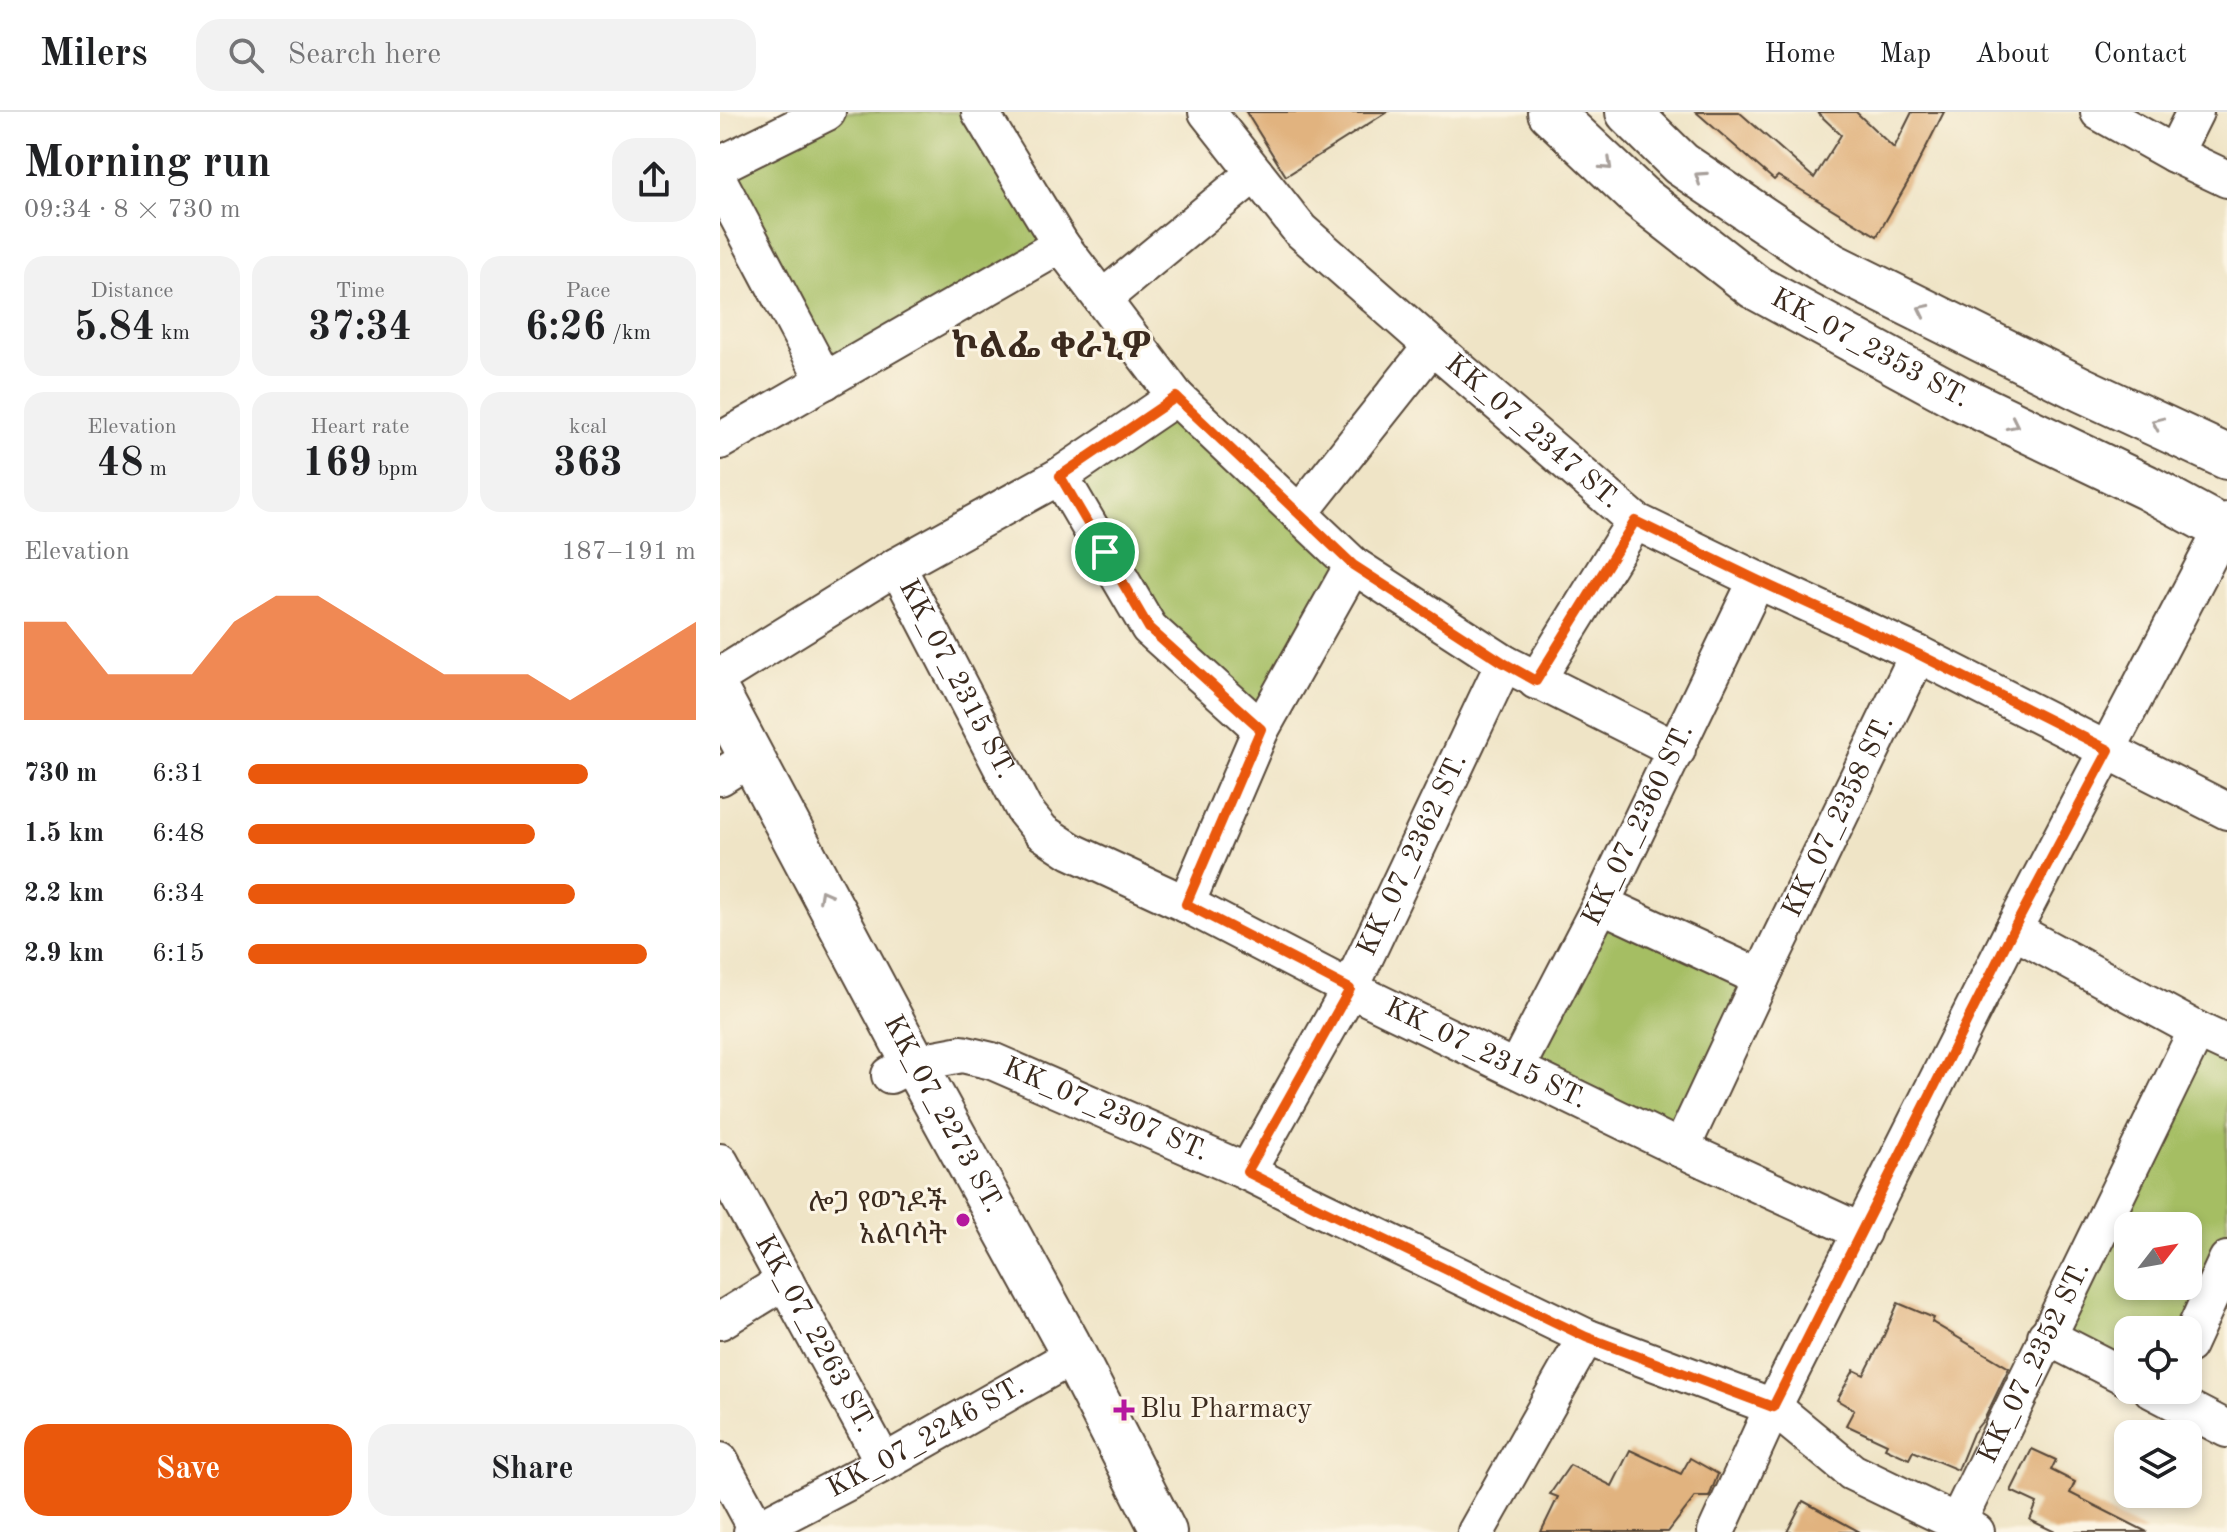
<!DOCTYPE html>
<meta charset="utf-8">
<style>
:root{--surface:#fff;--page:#f2f2f2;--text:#202124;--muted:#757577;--line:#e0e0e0;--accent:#ea580c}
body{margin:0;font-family:"Old Standard TT","Noto Serif Ethiopic",serif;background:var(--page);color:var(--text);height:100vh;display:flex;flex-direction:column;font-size:30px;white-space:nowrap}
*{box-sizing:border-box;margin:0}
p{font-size:26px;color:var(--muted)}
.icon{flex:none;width:44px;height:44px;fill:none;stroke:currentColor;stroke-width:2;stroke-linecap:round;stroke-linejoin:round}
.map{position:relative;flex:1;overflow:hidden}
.drawer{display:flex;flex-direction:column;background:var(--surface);width:720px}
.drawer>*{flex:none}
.needle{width:52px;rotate:59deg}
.fabs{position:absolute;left:1394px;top:1100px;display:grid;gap:16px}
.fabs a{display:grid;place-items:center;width:88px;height:88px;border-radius:16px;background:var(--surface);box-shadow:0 4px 12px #0003;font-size:40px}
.pin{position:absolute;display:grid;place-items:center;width:68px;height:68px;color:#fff;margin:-34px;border:4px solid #fff;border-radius:50%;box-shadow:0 2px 8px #0007}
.round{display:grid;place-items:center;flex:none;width:84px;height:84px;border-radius:24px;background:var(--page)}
.overview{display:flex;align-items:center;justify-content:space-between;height:136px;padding:0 24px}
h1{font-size:44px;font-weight:700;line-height:60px}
.metrics{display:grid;grid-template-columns:repeat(3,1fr);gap:12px;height:136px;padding:8px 24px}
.metrics div{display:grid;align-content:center;border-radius:20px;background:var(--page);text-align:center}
.metrics b{font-size:40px;font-weight:700}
.metrics small{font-size:22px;font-weight:400}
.metrics p{font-size:22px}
.chart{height:224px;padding:16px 24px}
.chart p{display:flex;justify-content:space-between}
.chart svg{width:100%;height:144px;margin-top:8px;fill:var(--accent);opacity:.7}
.button{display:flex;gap:16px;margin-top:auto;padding:16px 24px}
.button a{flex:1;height:92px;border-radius:24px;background:var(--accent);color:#fff;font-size:32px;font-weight:700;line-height:92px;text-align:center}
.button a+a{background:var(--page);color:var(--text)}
ul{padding:0 24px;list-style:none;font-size:26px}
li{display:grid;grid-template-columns:128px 96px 1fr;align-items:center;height:60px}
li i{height:20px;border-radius:10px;background:var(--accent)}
header{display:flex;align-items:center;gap:48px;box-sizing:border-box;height:112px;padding:0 40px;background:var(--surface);border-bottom:2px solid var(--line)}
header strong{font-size:38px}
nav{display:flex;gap:44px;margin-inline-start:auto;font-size:28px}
.search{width:560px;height:72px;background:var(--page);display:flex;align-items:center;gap:20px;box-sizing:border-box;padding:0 28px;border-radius:24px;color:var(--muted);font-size:30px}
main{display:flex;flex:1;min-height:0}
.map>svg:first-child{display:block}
</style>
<header>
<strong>Milers</strong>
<div class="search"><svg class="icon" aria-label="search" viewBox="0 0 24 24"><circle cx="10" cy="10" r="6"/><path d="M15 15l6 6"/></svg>Search here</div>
<nav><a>Home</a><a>Map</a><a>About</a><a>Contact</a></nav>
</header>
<main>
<section class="drawer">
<div class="overview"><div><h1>Morning run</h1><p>09:34 · 8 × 730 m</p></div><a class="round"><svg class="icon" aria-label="share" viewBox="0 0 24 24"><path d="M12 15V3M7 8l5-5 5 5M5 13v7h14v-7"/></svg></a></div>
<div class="metrics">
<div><p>Distance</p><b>5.84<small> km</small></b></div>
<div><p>Time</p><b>37:34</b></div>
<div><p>Pace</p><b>6:26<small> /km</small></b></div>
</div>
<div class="metrics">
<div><p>Elevation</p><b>48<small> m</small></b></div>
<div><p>Heart rate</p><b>169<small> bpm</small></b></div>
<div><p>kcal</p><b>363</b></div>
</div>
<div class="chart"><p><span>Elevation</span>187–191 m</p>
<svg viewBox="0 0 160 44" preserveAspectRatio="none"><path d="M0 44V14L10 14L20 30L30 30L40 30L50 14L60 6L70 6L80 14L90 22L100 30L110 30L120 30L130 38L140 30L150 22L160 14V44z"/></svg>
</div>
<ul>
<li><b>730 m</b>6:31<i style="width:76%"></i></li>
<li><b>1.5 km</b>6:48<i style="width:64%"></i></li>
<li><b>2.2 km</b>6:34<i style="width:73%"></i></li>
<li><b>2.9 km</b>6:15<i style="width:89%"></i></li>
</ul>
<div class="button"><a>Save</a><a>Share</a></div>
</section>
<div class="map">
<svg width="1507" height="1420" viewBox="0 0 1507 1420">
<rect width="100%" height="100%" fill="#fcf5e5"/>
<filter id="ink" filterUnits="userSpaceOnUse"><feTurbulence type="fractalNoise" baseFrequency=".0125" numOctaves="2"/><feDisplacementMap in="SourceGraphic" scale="16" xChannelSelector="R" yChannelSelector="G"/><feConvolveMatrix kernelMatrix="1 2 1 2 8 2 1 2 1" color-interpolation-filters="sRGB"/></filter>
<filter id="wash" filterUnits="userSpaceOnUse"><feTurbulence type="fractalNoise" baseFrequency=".006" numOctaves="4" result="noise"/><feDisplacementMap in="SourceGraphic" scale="32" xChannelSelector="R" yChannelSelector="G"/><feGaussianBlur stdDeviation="1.8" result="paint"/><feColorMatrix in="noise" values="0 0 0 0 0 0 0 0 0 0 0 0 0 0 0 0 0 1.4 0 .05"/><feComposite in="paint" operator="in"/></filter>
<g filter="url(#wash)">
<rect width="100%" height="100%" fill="#efe4c6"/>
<g fill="#a5be64" stroke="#707441" stroke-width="2" fill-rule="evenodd">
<polygon points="107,0 260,0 341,133 105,269 0,53"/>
<polygon points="456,285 633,453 541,617 423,519 340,364"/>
<polygon points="881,792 1041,866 961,1037 796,956"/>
<path d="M1477 918 1507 932V1148L1468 1218H1408V1266L1326 1224ZM1408 1114H1468V1174H1408Z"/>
</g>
<g id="blocks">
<g fill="#e1b37f">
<polygon points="526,0 667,0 566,64"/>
<polygon points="976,0 1019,0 1094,66 1121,23 1097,0 1136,0 1174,36 1192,0 1224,0 1192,63 1157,124 1058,64 1054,68"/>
<polygon points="1178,1191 1214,1206 1212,1210 1289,1256 1265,1306 1253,1321 1238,1358 1193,1339 1189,1347 1165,1336 1167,1332 1126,1313 1134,1298 1117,1288 1134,1258 1144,1263 1162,1228"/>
<polygon points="1312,1337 1336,1348 1331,1358 1355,1370 1350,1381 1427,1420 1335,1420 1310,1408 1317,1391 1291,1379"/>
<polygon points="910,1338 961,1362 970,1346 998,1362 989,1385 975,1385 948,1420 821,1420 838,1385 830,1382 850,1353 892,1374"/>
<polygon points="1083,1389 1140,1420 1067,1420"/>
</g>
</g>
</g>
<g filter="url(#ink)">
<use href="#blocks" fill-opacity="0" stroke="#564637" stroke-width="2"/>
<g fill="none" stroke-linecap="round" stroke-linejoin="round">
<g stroke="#564637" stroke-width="40">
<g id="street">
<polyline points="260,0 341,133 456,285 633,453 784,551 957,638"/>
<path id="s1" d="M487 0 580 118 712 234 915 409 1037 468 1198 542 1507 699"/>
<polyline points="1379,0 1454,42 1507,67"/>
<polyline points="1454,42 1475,0"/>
<polyline points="0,53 107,0"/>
<polyline points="0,71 105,269"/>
<polyline points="382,187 535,61"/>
<polyline points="0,329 341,133"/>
<polyline points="340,364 429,516 541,617"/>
<polyline points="579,402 712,234"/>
<path id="s2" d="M177 454 304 698 322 720 351 739 466 792 630 877 961 1037 1142 1120"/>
<polyline points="0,564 177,454 340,364 456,285"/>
<polyline points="816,569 915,409"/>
<polyline points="0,665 30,646"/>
<polyline points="466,792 541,617 633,453"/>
<polyline points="881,792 1041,866"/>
<polyline points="1293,818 1477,918 1507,932"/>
<path id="s3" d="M796 956 881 792 1037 468"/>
<path id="s4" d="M170 963 194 951 242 942 272 949 527 1060 599 1096 866 1225 1053 1295 1132 1360 1256 1420"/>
<path id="s5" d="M961 1037 1041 866 1198 542"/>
<path id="s6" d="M0 1050 164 1351"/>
<path id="s7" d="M527 1060 630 877 784 551"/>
<polyline points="0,1209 65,1169"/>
<polyline points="1326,1224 1408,1266"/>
<polyline points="1468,1233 1507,1148"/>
<polyline points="1432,1278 1507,1317"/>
<polyline points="0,1349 37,1417"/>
<path id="s8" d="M1237 1411 1477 918"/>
<path id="s9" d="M32 1420 164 1351 354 1243"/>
<polyline points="756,1420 866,1225"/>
<polyline points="996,1420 1053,1295 1293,818 1507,409"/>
</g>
</g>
<g stroke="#564637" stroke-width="48">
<g id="secondary">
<path id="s10" d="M830 0 920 85 1035 175 1240 286 1426 375 1507 419"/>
<polyline points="908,0 961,52 1111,153 1363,278 1507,345"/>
</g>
</g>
<g stroke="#564637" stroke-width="48">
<g id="primary">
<path id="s11" d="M0 586 194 951 347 1230 444 1420"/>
</g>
</g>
<use href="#street" stroke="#fff" stroke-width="36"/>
<use href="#secondary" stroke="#fff" stroke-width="44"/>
<use href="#primary" stroke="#fff" stroke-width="44"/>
</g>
<defs><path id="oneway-chevron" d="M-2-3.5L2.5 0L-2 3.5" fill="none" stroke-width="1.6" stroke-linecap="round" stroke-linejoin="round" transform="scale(2)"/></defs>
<g stroke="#a79f9a">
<use href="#oneway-chevron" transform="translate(887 53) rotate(43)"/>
<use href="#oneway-chevron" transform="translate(980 65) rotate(-146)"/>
<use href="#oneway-chevron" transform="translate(1203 198) rotate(-154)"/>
<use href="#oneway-chevron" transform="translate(1437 311) rotate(-156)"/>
<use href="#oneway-chevron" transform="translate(1293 312) rotate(26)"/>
<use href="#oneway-chevron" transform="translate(104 783) rotate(-118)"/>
</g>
</g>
<g fill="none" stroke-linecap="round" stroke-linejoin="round" filter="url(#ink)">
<g stroke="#fff" stroke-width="16">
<polygon id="route" points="456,285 633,453 784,551 816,569 915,409 1037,468 1198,542 1389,638 1293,818 1053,1295 866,1225 599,1096 527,1060 630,877 466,792 541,617 429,516 340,364"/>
</g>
<use href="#route" stroke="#ea580c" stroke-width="10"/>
</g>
<g fill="#b5179e" stroke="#fcf5e5" stroke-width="3">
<circle cx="243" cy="1108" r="8"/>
<path d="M400 1286h8v8h8v8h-8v8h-8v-8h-8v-8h8z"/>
</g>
<g text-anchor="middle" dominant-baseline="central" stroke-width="6" stroke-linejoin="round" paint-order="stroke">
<g font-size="28" fill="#3b2a1e" stroke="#fcf5e5">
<text stroke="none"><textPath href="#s10" startOffset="400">KK_07_2353 ST.</textPath></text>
<text stroke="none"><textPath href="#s1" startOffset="458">KK_07_2347 ST.</textPath></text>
<text stroke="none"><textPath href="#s2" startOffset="128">KK_07_2315 ST.</textPath></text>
<text stroke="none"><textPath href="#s5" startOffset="368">KK_07_2358 ST.</textPath></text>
<text stroke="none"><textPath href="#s3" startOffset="272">KK_07_2360 ST.</textPath></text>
<text stroke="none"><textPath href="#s7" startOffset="358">KK_07_2362 ST.</textPath></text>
<text stroke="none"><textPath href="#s2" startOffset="800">KK_07_2315 ST.</textPath></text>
<text stroke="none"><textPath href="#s4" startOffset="230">KK_07_2307 ST.</textPath></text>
<text stroke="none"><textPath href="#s11" startOffset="472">KK_07_2273 ST.</textPath></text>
<text stroke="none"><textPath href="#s6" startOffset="196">KK_07_2263 ST.</textPath></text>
<text stroke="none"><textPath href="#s8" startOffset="178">KK_07_2352 ST.</textPath></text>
<text stroke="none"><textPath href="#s9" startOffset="198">KK_07_2246 ST.</textPath></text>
</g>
<g font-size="28" fill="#3b2a1e" stroke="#fcf5e5" text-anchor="end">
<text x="227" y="1092">ሎጋ የወንዶች<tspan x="227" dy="32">አልባሳት</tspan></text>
<text x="420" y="1298" text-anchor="start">Blu Pharmacy</text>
</g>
<g font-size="36" font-weight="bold" fill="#3b2a1e" stroke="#fcf5e5">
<text x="331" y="236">ኮልፌ ቀራኒዎ</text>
</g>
</g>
</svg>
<div class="fabs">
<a><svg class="needle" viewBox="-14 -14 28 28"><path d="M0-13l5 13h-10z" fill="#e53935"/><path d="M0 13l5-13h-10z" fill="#757577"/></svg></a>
<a><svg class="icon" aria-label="locate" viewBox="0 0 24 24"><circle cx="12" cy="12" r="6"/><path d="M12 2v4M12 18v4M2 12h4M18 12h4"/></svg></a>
<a><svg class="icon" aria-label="layers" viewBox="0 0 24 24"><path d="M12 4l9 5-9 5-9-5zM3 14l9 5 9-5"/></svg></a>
</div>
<div class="pin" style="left:385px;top:440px;background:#1e9e55"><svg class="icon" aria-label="arrive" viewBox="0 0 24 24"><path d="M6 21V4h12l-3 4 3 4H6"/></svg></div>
</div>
</main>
